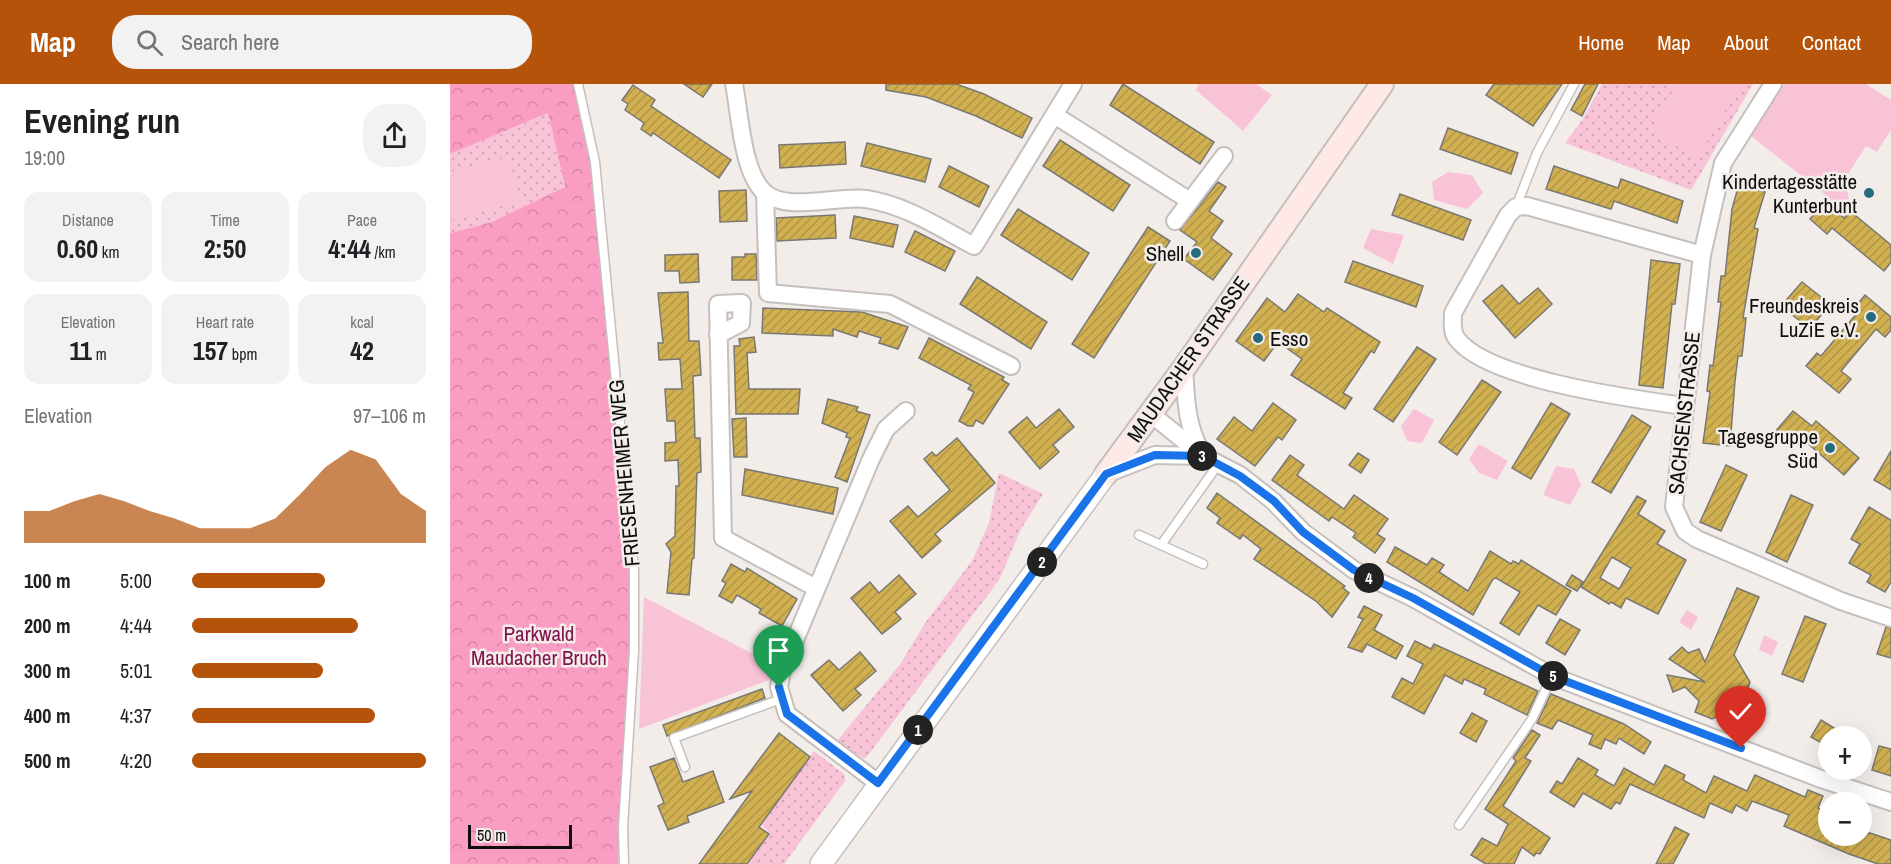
<!DOCTYPE html>
<meta charset="utf-8">
<style>
:root{--surface:#fff;--page:#f2f2f2;--text:#202124;--muted:#757577;--accent:#b45309}
body{margin:0;font-family:"Archivo Narrow",sans-serif;background:var(--page);color:var(--text);height:100vh;display:flex;flex-direction:column;font-size:22px;white-space:nowrap}
*{box-sizing:border-box;margin:0}
p{font-size:20px;color:var(--muted)}
.icon{flex:none;width:33px;height:33px;fill:none;stroke:currentColor;stroke-width:2;stroke-linecap:round;stroke-linejoin:round}
.map{position:relative;flex:1;overflow:hidden}
.details{display:flex;flex-direction:column;background:var(--surface);width:450px}
.details>*{flex:none}
.tools{position:absolute;left:1368px;top:642px;display:grid;gap:12px}
.tools a{display:grid;place-items:center;width:54px;height:54px;border-radius:50%;background:var(--surface);box-shadow:0 6px 24px #0002;font-size:30px}
.scale{position:absolute;left:18px;bottom:15px;width:104px;box-sizing:border-box;padding-left:6px;border:3px solid #100e0d;border-top:0;font-size:16px;line-height:21px;white-space:nowrap;color:#100e0d;-webkit-text-stroke:4px #f3edea;paint-order:stroke}
.pin{position:absolute;display:grid;place-items:center;width:51px;height:51px;color:#fff;margin:-62px -26px;border-radius:50% 50% 50% 0;rotate:-45deg;box-shadow:0 0 6px #0007}
.pin .icon{rotate:45deg}
.km{position:absolute;width:30px;height:30px;margin:-15px;border-radius:50%;background:#222;color:#fff;font-size:16px;line-height:30px;text-align:center}
.round{display:grid;place-items:center;flex:none;width:63px;height:63px;border-radius:24px;background:var(--page)}
.summary{display:flex;align-items:center;justify-content:space-between;height:102px;padding:0 24px}
h1{font-size:33px;font-weight:700;line-height:45px}
.figures{display:grid;grid-template-columns:repeat(3,1fr);gap:9px;height:102px;padding:6px 24px}
.figures div{display:grid;align-content:center;border-radius:15px;background:var(--page);text-align:center}
.figures b{font-size:26px;font-weight:700}
.figures small{font-size:16px;font-weight:400}
.figures p{font-size:16px}
.chart{height:168px;padding:12px 24px}
.chart p{display:flex;justify-content:space-between}
.chart svg{width:100%;height:108px;margin-top:6px;fill:var(--accent);opacity:.7}
ul{padding:0 24px;list-style:none;font-size:20px}
li{display:grid;grid-template-columns:96px 72px 1fr;align-items:center;height:45px}
li i{height:15px;border-radius:8px;background:var(--accent)}
header{display:flex;align-items:center;gap:36px;box-sizing:border-box;height:84px;padding:0 30px;background:var(--accent);color:#fff}
header strong{font-size:28px}
nav{display:flex;gap:33px;margin-inline-start:auto;font-size:21px}
.search{width:420px;height:54px;background:var(--page);display:flex;align-items:center;gap:15px;box-sizing:border-box;padding:0 21px;border-radius:24px;color:var(--muted);font-size:22px}
main{display:flex;flex:1;min-height:0}
.map>svg:first-child{display:block}
</style>
<header>
<strong>Map</strong>
<div class="search"><svg class="icon" aria-label="search" viewBox="0 0 24 24"><circle cx="10" cy="10" r="6"/><path d="M15 15l6 6"/></svg>Search here</div>
<nav><a>Home</a><a>Map</a><a>About</a><a>Contact</a></nav>
</header>
<main>
<section class="details">
<div class="summary"><div><h1>Evening run</h1><p>19:00</p></div><a class="round"><svg class="icon" aria-label="share" viewBox="0 0 24 24"><path d="M12 15V3M7 8l5-5 5 5M5 13v7h14v-7"/></svg></a></div>
<div class="figures">
<div><p>Distance</p><b>0.60<small> km</small></b></div>
<div><p>Time</p><b>2:50</b></div>
<div><p>Pace</p><b>4:44<small> /km</small></b></div>
</div>
<div class="figures">
<div><p>Elevation</p><b>11<small> m</small></b></div>
<div><p>Heart rate</p><b>157<small> bpm</small></b></div>
<div><p>kcal</p><b>42</b></div>
</div>
<div class="chart"><p><span>Elevation</span>97–106 m</p>
<svg viewBox="0 0 160 44" preserveAspectRatio="none"><path d="M0 44V31L10 31L20 27L30 24L40 27L50 31L60 34L70 38L80 38L90 38L100 34L110 24L120 13L130 6L140 10L150 24L160 31V44z"/></svg>
</div>
<ul>
<li><b>100 m</b>5:00<i style="width:57%"></i></li>
<li><b>200 m</b>4:44<i style="width:71%"></i></li>
<li><b>300 m</b>5:01<i style="width:56%"></i></li>
<li><b>400 m</b>4:37<i style="width:78%"></i></li>
<li><b>500 m</b>4:20<i style="width:100%"></i></li>
</ul>
</section>
<div class="map">
<svg width="1441" height="780" viewBox="0 0 1441 780">
<defs>
<pattern id="grass-dots" width="8" height="8" patternUnits="userSpaceOnUse" patternTransform="scale(1.5)"><rect width="8" height="8" fill="#f9c3d7"/><path d="M2 2h.1M6 6h.1" fill="none" stroke="#d4a6b7" stroke-width="1.8" stroke-linecap="round"/></pattern>
<pattern id="forest-crowns" width="20" height="18" patternUnits="userSpaceOnUse" patternTransform="scale(1.5)"><rect width="20" height="18" fill="#fa9dc2"/><path d="M2 6a3 3 0 1 1 6 0M12 15a3 3 0 1 1 6 0" fill="none" stroke="#d586a6"/></pattern>
<pattern id="building-hatch" width="6" height="6" patternUnits="userSpaceOnUse" patternTransform="scale(1.5)"><rect width="6" height="6" fill="#d1b051"/><path d="M-1 1l2-2M0 6l6-6M5 7l2-2" fill="none" stroke="#b29645"/></pattern>
</defs>
<rect width="100%" height="100%" fill="#f3edea"/>
<g fill="url(#grass-dots)">
<polygon points="1152,0 1303,0 1241,106 1115,59 1133,35"/>
<polygon points="98,29 115,104 42,138 0,149 0,70"/>
<polygon points="549,389 593,410 571,445 549,496 419,670 414,675 387,657 451,579 475,539 522,477 539,439"/>
<polygon points="364,667 394,690 395,697 334,780 298,780 320,750 312,741"/>
</g>
<polygon fill="url(#forest-crowns)" points="0,0 124,0 141,78 179,487 179,564 168,780 0,780 0,149 42,138 115,103 98,29 0,70"/>
<g fill="#f9c3d7">
<polygon points="749,0 806,0 822,11 793,47 746,6"/>
<polygon points="1227,0 1291,0 1247,74 1200,47"/>
<polygon points="1334,0 1416,0 1441,16 1441,46 1427,68 1416,62 1395,95 1400,122 1382,116 1301,52"/>
<polygon points="59,73 70,118 0,136 0,88"/>
<polygon points="998,88 1022,91 1033,109 1017,125 984,116 982,98"/>
<polygon points="921,145 954,151 943,180 913,164"/>
<polygon points="964,325 984,336 972,359 957,357 951,342"/>
<polygon points="1029,360 1058,377 1047,396 1029,389 1019,375"/>
<polygon points="1106,382 1124,385 1131,401 1120,421 1093,411"/>
<polygon points="194,513 326,582 321,595 189,645"/>
<polygon points="1237,526 1248,533 1241,546 1229,538"/>
<polygon points="1314,551 1328,558 1322,572 1309,566"/>
</g>
<g fill="url(#building-hatch)" stroke="#7a7873" stroke-width="1.5" fill-rule="evenodd">
<polygon points="234,0 262,0 253,13"/>
<polygon points="436,0 506,0 534,10 582,34 572,54 526,32 476,13 436,6"/>
<polygon points="673,0 764,58 750,80 660,21"/>
<polygon points="1044,0 1112,0 1083,42 1036,11"/>
<polygon points="1135,0 1148,0 1132,32 1121,26"/>
<polygon points="183,1 205,16 201,22 281,76 269,94 203,49 201,52 191,45 194,39 175,26 178,20 172,16"/>
<polygon points="998,44 1068,69 1061,90 990,65"/>
<polygon points="610,56 680,101 663,127 593,82"/>
<polygon points="395,58 396,80 330,84 329,61"/>
<polygon points="417,59 481,75 475,98 411,82"/>
<polygon points="499,82 539,102 529,123 489,103"/>
<polygon points="1104,82 1168,104 1171,95 1233,117 1227,139 1164,117 1161,125 1096,105"/>
<polygon points="768,98 776,103 759,127 773,137 761,154 782,170 763,196 734,175 747,158 730,146"/>
<polygon points="1289,100 1315,108 1304,144 1308,145 1293,234 1296,234 1292,272 1288,272 1285,297 1280,362 1253,359 1260,308 1257,307 1260,281 1263,282 1271,218 1268,218 1271,192 1275,192 1282,125"/>
<polygon points="296,106 297,137 270,138 269,107"/>
<polygon points="950,110 1021,136 1013,156 942,131"/>
<polygon points="1375,118 1394,134 1400,127 1441,161 1441,178 1434,187 1382,144 1377,150 1360,135"/>
<polygon points="568,125 639,169 622,196 551,151"/>
<polygon points="385,131 386,154 327,157 326,134"/>
<polygon points="404,132 448,141 443,163 400,154"/>
<polygon points="698,143 720,157 644,274 622,260"/>
<polygon points="465,147 505,167 495,187 455,168"/>
<polygon points="248,170 249,198 230,199 229,187 215,187 215,171"/>
<polygon points="295,170 306,170 307,196 282,196 282,173 295,173"/>
<polygon points="1201,176 1230,180 1225,220 1222,220 1213,304 1189,301"/>
<polygon points="903,177 973,202 966,223 895,198"/>
<polygon points="527,193 597,238 581,265 510,220"/>
<polygon points="1352,198 1380,220 1360,245 1331,222"/>
<polygon points="1052,201 1069,220 1088,204 1102,220 1065,254 1033,217"/>
<polygon points="238,208 239,257 249,257 251,291 243,292 245,354 250,354 251,388 247,389 244,474 242,475 239,511 217,509 221,468 216,460 225,452 226,402 229,402 228,376 215,377 215,359 226,358 225,337 217,337 215,305 232,305 230,275 209,276 208,259 213,259 208,209"/>
<polygon points="848,210 874,228 877,224 930,258 924,269 921,267 893,309 902,314 895,325 841,291 852,275 828,258 814,277 786,257 817,214 835,228"/>
<polygon points="1415,211 1441,233 1441,246 1435,253 1426,245 1391,287 1401,295 1389,309 1356,282 1367,269 1371,272 1408,228 1404,224"/>
<polygon points="313,224 412,228 458,243 448,265 429,259 431,254 409,247 407,253 383,245 383,252 312,249"/>
<polygon points="304,253 306,268 297,269 299,305 350,305 348,330 286,330 284,262 290,262 289,255"/>
<polygon points="479,254 554,293 552,296 559,300 533,340 526,336 523,342 518,342 509,337 524,308 518,305 521,301 469,274"/>
<polygon points="967,263 986,275 943,338 924,325"/>
<polygon points="1032,296 1051,308 1007,371 989,358"/>
<polygon points="378,315 408,323 406,327 420,331 397,398 385,393 400,354 396,353 397,349 372,339"/>
<polygon points="823,319 846,336 832,356 828,353 805,382 767,355 784,333 802,347"/>
<polygon points="1101,319 1120,330 1081,395 1062,384"/>
<polygon points="609,325 624,343 603,361 609,368 590,385 559,348 577,333 586,344"/>
<polygon points="1343,327 1362,342 1366,337 1409,374 1394,391 1348,351 1339,362 1324,349"/>
<polygon points="1182,331 1201,343 1161,409 1142,398"/>
<polygon points="296,334 297,373 284,373 282,335"/>
<polygon points="507,354 545,399 485,450 491,457 472,474 440,437 458,422 468,433 500,406 474,375 482,368 486,372"/>
<polygon points="1441,367 1441,406 1424,396"/>
<polygon points="908,369 919,376 911,389 899,381"/>
<polygon points="840,371 854,381 847,391 894,425 904,411 938,435 927,450 935,455 925,469 903,453 906,449 882,433 879,437 822,396"/>
<polygon points="1276,381 1297,391 1271,447 1250,438"/>
<polygon points="295,385 388,404 383,430 292,411"/>
<polygon points="767,409 895,502 893,504 899,509 882,533 867,518 804,475 811,465 793,451 790,455 767,439 770,434 757,424"/>
<polygon points="1341,411 1363,421 1337,478 1316,468"/>
<path d="M1187 412 1196 417 1188 430 1215 447 1207 460 1236 476 1208 530 1176 514 1171 524 1161 518 1159 520 1131 503ZM1162 473 1181 484 1169 505 1150 494Z"/>
<polygon points="1419,423 1441,436 1441,498 1435,508 1417,498 1421,491 1399,479 1410,460 1401,455"/>
<polygon points="945,463 977,481 982,474 994,481 989,488 1018,507 1040,467 1061,480 1063,477 1069,480 1071,476 1121,507 1106,531 1088,521 1069,551 1050,539 1070,508 1046,494 1043,495 1023,531 937,478"/>
<polygon points="281,480 295,488 297,484 347,515 332,542 309,529 311,525 287,511 282,519 269,512 276,499 272,497"/>
<polygon points="449,491 466,510 445,528 451,535 432,550 401,514 420,498 429,509"/>
<polygon points="1122,491 1133,498 1127,507 1116,501"/>
<polygon points="1287,504 1309,513 1284,571 1300,598 1292,621 1262,635 1245,628 1249,617 1235,603 1223,608 1217,591 1255,598 1219,575 1232,563 1238,569 1249,565 1255,578"/>
<polygon points="914,522 932,531 924,546 953,562 946,575 917,560 912,568 898,563 913,535 908,533"/>
<polygon points="1355,532 1376,540 1353,598 1332,590"/>
<polygon points="1110,535 1130,546 1115,571 1096,559"/>
<polygon points="1436,543 1441,544 1441,574 1427,570"/>
<polygon points="965,557 981,565 984,560 1088,607 1077,631 1034,610 1036,605 1014,595 1012,600 995,591 974,630 942,613 952,594 963,600 973,580 957,572"/>
<polygon points="410,568 426,587 405,605 411,611 393,627 361,591 379,576 389,586"/>
<polygon points="312,605 315,614 217,652 213,641"/>
<polygon points="1101,610 1174,640 1201,658 1194,670 1169,654 1166,660 1155,655 1151,665 1139,660 1143,651 1108,636 1102,645 1087,639"/>
<polygon points="1022,629 1037,637 1026,658 1010,649"/>
<polygon points="1371,636 1397,652 1378,652 1375,661 1361,653"/>
<polygon points="1082,646 1090,651 1075,674 1081,677 1053,722 1100,754 1090,770 1086,769 1084,772 1072,763 1064,780 1036,780 1021,771 1032,754 1047,762 1058,740 1035,725 1066,677 1063,674"/>
<polygon points="329,649 360,673 309,743 319,750 297,780 249,780 302,707 280,715"/>
<polygon points="1429,662 1441,665 1441,692 1422,686"/>
<polygon points="224,674 233,698 263,687 274,718 237,732 239,738 218,746 208,722 214,719 200,683"/>
<polygon points="1128,674 1148,686 1145,691 1164,702 1174,684 1204,701 1215,681 1235,691 1233,696 1256,709 1264,692 1297,707 1305,691 1355,713 1358,706 1373,712 1368,724 1378,728 1378,752 1420,749 1441,756 1441,780 1428,780 1399,770 1334,742 1339,731 1302,717 1297,727 1286,721 1282,729 1260,719 1254,734 1180,700 1170,720 1166,718 1161,725 1133,709 1124,723 1100,708 1107,697 1112,700"/>
<polygon points="1225,743 1239,750 1223,780 1206,780"/>
</g>
<g fill="none" stroke-linecap="round" stroke-linejoin="round">
<g stroke="#c5c0bd" stroke-width="11">
<g id="service">
<polyline points="128,0 145,78 184,486 184,567 173,744 174,780"/>
<polyline points="1066,123 1087,69 1124,0"/>
<polyline points="689,451 753,480"/>
<polyline points="711,461 767,382"/>
<polyline points="235,683 224,654 331,615"/>
<polyline points="1009,741 1082,635 1102,592"/>
</g>
</g>
<g stroke="#c5c0bd" stroke-width="20">
<g id="minor">
<path d="M284 0C290 30 292 87 314 108 335 129 389 111 416 115 456 121 490 144 524 162L623 0"/>
<polyline points="1323,0 1273,79 1252,171 1224,423 1235,447 1247,455 1391,517 1441,534"/>
<polyline points="606,32 740,117"/>
<polyline points="315,109 318,209 440,220 561,282"/>
<polyline points="725,137 774,72"/>
<polyline points="268,251 291,239 292,219 268,220 273,454 366,504"/>
<path d="M734 284C736 314 736 339 750 366"/>
<path d="M1234 322C1184 315 1038 296 1007 255 1001 248 1003 237 1003 229L1058 131 1066 123 1077 122 1252 171"/>
<polyline points="701,330 753,372 790,391 823,417 853,448 904,486 963,514 1102,592 1371,695 1441,718"/>
<polyline points="656,390 705,371 753,372"/>
<polyline points="428,699 337,630 329,603 332,587 421,375 436,345 456,327"/>
</g>
</g>
<g stroke="#c5c0bd" stroke-width="24">
<polyline id="tertiary" points="371,780 656,390"/>
</g>
<g stroke="#c5c0bd" stroke-width="26">
<polyline id="secondary" points="656,390 734,284 932,0"/>
</g>
<use href="#service" stroke="#fff" stroke-width="8"/>
<use href="#minor" stroke="#fff" stroke-width="16"/>
<use href="#tertiary" stroke="#fff" stroke-width="21"/>
<use href="#secondary" stroke="#fee9e6" stroke-width="22"/>
</g>
<g fill="none" stroke-linecap="round" stroke-linejoin="round">
<g stroke="#fff" stroke-width="12">
<polyline id="route" points="329,603 337,630 428,699 656,390 705,371 753,372 790,392 824,417 853,448 904,486 963,514 1102,592 1291,664"/>
</g>
<use href="#route" stroke="#1a73e8" stroke-width="8"/>
</g>
<g fill="#276b7c" stroke="#f3edea" stroke-width="2">
<circle cx="1419" cy="109" r="6"/>
<circle cx="746" cy="169" r="6"/>
<circle cx="1421" cy="233" r="6"/>
<circle cx="808" cy="254" r="6"/>
<circle cx="1380" cy="364" r="6"/>
</g>
<g text-anchor="middle" dominant-baseline="central" stroke-width="5" stroke-linejoin="round" paint-order="stroke">
<g font-size="21" fill="#100e0d" stroke="#f3edea" text-anchor="end">
<text x="1407" y="97">Kindertagesstätte<tspan x="1407" dy="24">Kunterbunt</tspan></text>
<text x="734" y="169">Shell</text>
<text x="1409" y="221">Freundeskreis<tspan x="1409" dy="24">LuZiE e.V.</tspan></text>
<text x="820" y="254" text-anchor="start">Esso</text>
<text x="1368" y="352">Tagesgruppe<tspan x="1368" dy="24">Süd</tspan></text>
</g>
<g font-size="21" fill="#100e0d" stroke="#f3edea">
<text transform="translate(738 275) rotate(-55)">MAUDACHER STRASSE</text>
<text transform="translate(1234 329) rotate(-84)">SACHSENSTRASSE</text>
<text transform="translate(174 389) rotate(-95)">FRIESENHEIMER WEG</text>
</g>
<g font-size="21" fill="#7f124c" stroke="#f3edea">
<text x="89" y="549">Parkwald<tspan x="89" dy="24">Maudacher Bruch</tspan></text>
</g>
</g>
</svg>
<div class="tools">
<a>+</a>
<a>−</a>
</div>
<div class="scale">50 m</div>
<div class="pin" style="left:329px;top:603px;background:#1e9e55"><svg class="icon" aria-label="arrive" viewBox="0 0 24 24"><path d="M6 21V4h12l-3 4 3 4H6"/></svg></div>
<div class="pin" style="left:1291px;top:664px;background:#d93025"><svg class="icon" aria-label="check" viewBox="0 0 24 24"><path d="M5 12l5 5 9-10"/></svg></div>
<b class="km" style="left:468px;top:646px">1</b>
<b class="km" style="left:592px;top:478px">2</b>
<b class="km" style="left:752px;top:372px">3</b>
<b class="km" style="left:919px;top:494px">4</b>
<b class="km" style="left:1103px;top:592px">5</b>
</div>
</main>
